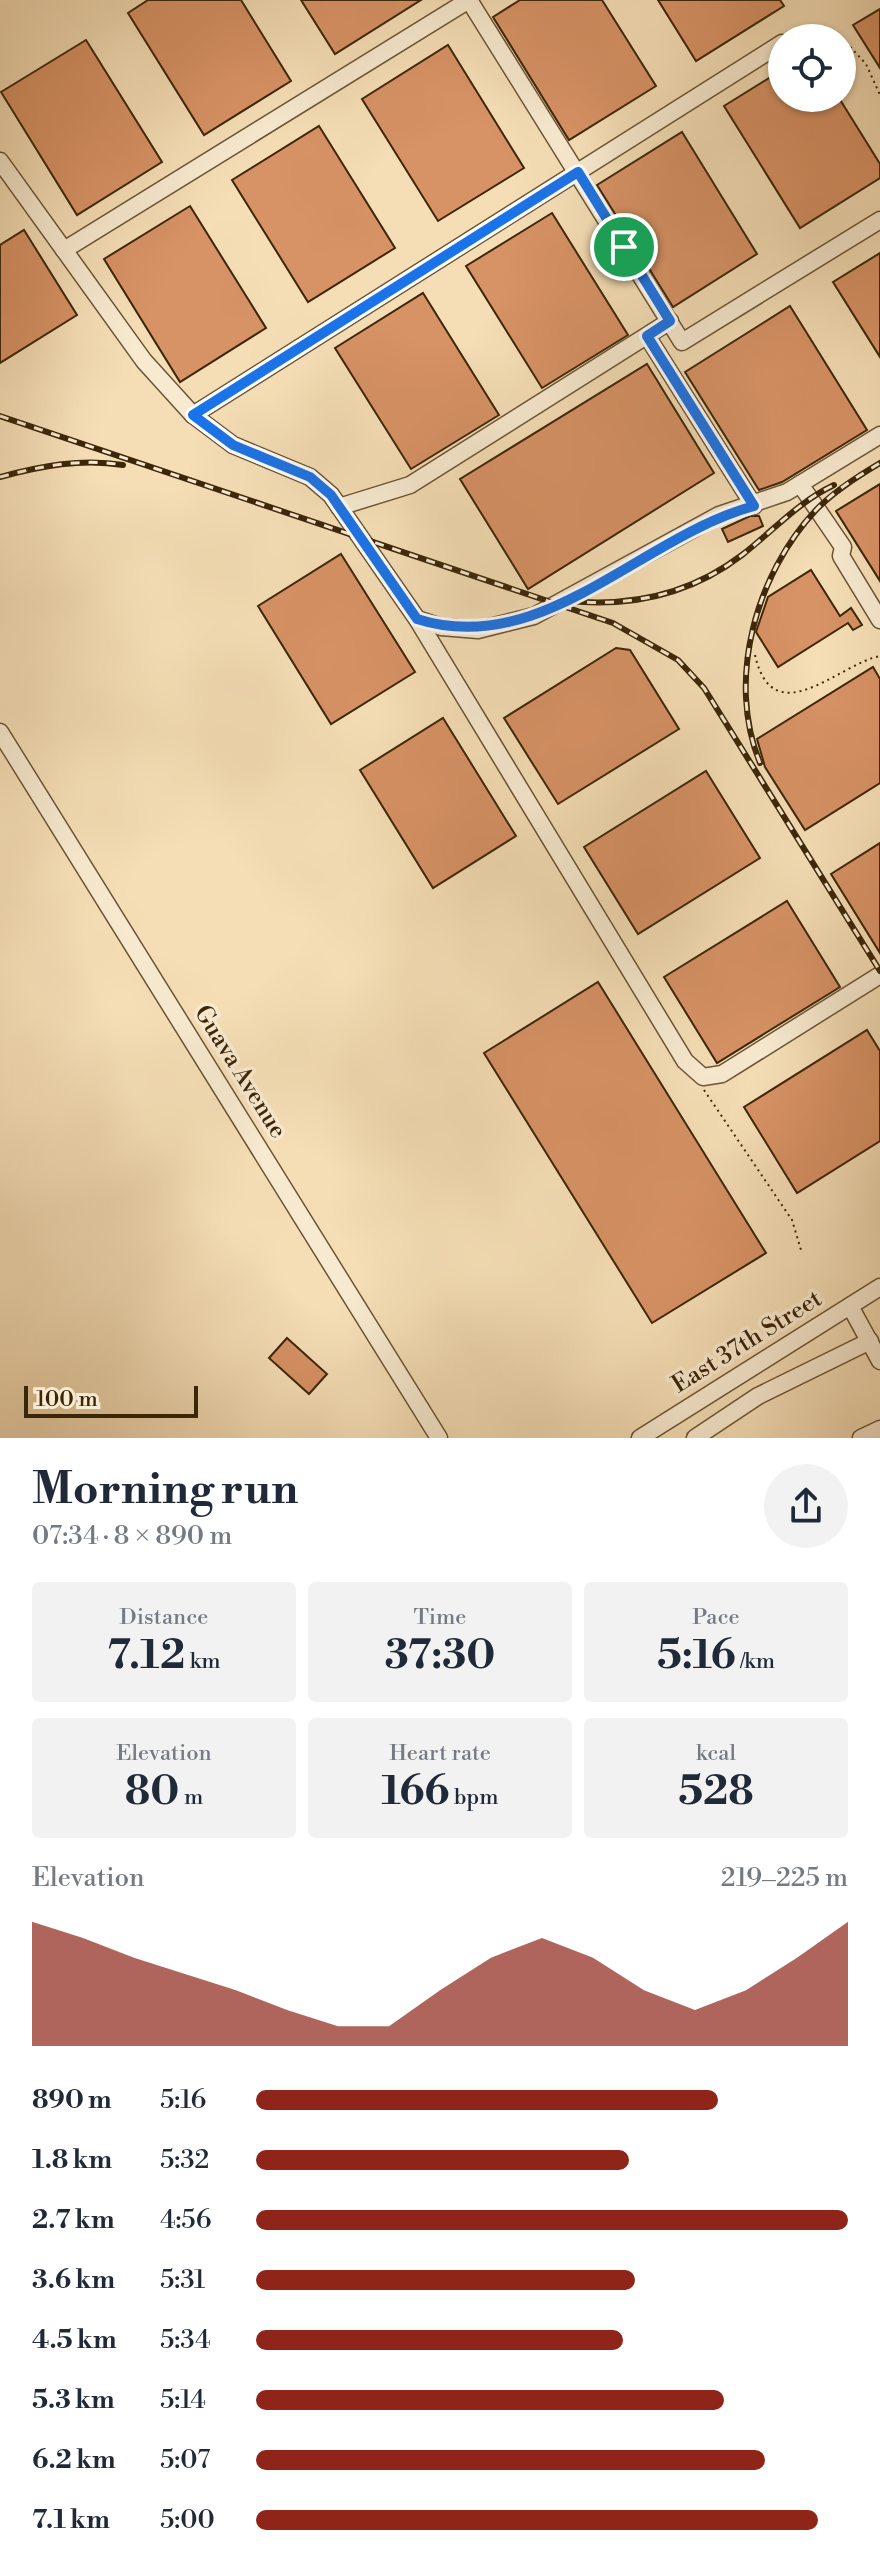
<!DOCTYPE html>
<meta charset="utf-8">
<style>
:root{--surface:#fff;--page:#f2f2f3;--text:#1f2937;--muted:#747a83;--accent:#8f2418}
body{margin:0;font-family:"Libre Bodoni",serif;background:var(--page);color:var(--text);height:100vh;display:flex;flex-direction:column;font-size:30px;white-space:nowrap}
*{box-sizing:border-box;margin:0}
p{font-size:26px;color:var(--muted)}
.icon{flex:none;width:44px;height:44px;fill:none;stroke:currentColor;stroke-width:2;stroke-linecap:round;stroke-linejoin:round}
.map{position:relative;height:1438px;overflow:hidden}
.panel{display:flex;flex-direction:column;background:var(--surface);flex:1}
.panel>*{flex:none}
.fabs{position:absolute;left:768px;top:24px;display:grid;gap:16px}
.fabs a{display:grid;place-items:center;width:88px;height:88px;border-radius:50%;background:var(--surface);box-shadow:0 2px 6px #0004;font-size:40px}
.scale{position:absolute;left:24px;bottom:20px;width:174px;box-sizing:border-box;padding-left:8px;border:4px solid #3c2608;border-top:0;font-size:22px;line-height:28px;white-space:nowrap;color:#3c2608;-webkit-text-stroke:6px #f8ead0;paint-order:stroke}
.pin{position:absolute;display:grid;place-items:center;width:68px;height:68px;color:#fff;margin:-34px;border:4px solid #fff;border-radius:50%;box-shadow:0 2px 8px #0007}
.round{display:grid;place-items:center;flex:none;width:84px;height:84px;border-radius:42px;background:var(--page)}
.head{display:flex;align-items:center;justify-content:space-between;height:136px;padding:0 32px}
h1{font-size:44px;font-weight:800;line-height:60px}
.metrics{display:grid;grid-template-columns:repeat(3,1fr);gap:12px;height:136px;padding:8px 32px}
.metrics div{display:grid;align-content:center;border-radius:8px;background:var(--page);text-align:center}
.metrics b{font-size:40px;font-weight:800}
.metrics small{font-size:22px;font-weight:400}
.metrics p{font-size:22px}
.chart{height:224px;padding:16px 32px}
.chart p{display:flex;justify-content:space-between}
.chart svg{width:100%;height:144px;margin-top:8px;fill:var(--accent);opacity:.7}
ul{padding:0 32px;list-style:none;font-size:26px}
li{display:grid;grid-template-columns:128px 96px 1fr;align-items:center;height:60px}
li i{height:20px;border-radius:10px;background:var(--accent)}
.map>svg:first-child{display:block}
</style>
<div class="map">
<svg width="880" height="1438" viewBox="0 0 880 1438">
<rect width="100%" height="100%" fill="#f5deb6"/>
<filter id="stains"><feTurbulence type="fractalNoise" baseFrequency=".0025" numOctaves="4"/><feColorMatrix values="0 0 0 0 .2 0 0 0 0 .09 0 0 0 0 .02 0 0 0 .5 -.17"/></filter>
<radialGradient id="worn" r=".72"><stop offset=".6" stop-color="#630" stop-opacity="0"/><stop offset="1" stop-color="#630" stop-opacity=".3"/></radialGradient>
<g fill="#d79265" stroke="#3c2608" stroke-width="2">
<polygon points="148,0 241,0 291,81 204,135 128,13"/>
<polygon points="301,0 421,0 335,54"/>
<polygon points="520,0 602,0 656,86 569,140 493,17"/>
<polygon points="658,0 780,0 784,6 696,61"/>
<polygon points="880,9 880,68 853,25"/>
<polygon points="86,40 162,162 77,215 1,92"/>
<polygon points="448,45 524,168 438,221 362,99"/>
<polygon points="782,70 782,98 839,98 880,164 880,178 800,228 724,106"/>
<polygon points="319,126 395,248 308,302 232,180"/>
<polygon points="682,132 757,254 673,307 597,185"/>
<polygon points="190,206 266,328 180,382 104,259"/>
<polygon points="552,213 628,335 542,388 466,266"/>
<polygon points="24,230 77,315 0,363 0,245"/>
<polygon points="880,253 880,357 833,282"/>
<polygon points="423,293 499,415 411,469 335,348"/>
<polygon points="790,306 867,430 782,482 759,490 685,372"/>
<polygon points="647,364 714,473 528,589 460,479"/>
<polygon points="880,484 880,581 836,511"/>
<polygon points="750,516 759,516 763,526 728,542 722,529"/>
<polygon points="341,554 415,672 331,724 258,606"/>
<polygon points="811,570 840,616 851,608 862,625 853,630 848,623 778,667 756,632 768,597"/>
<polygon points="616,648 630,650 679,729 558,804 504,718"/>
<polygon points="873,667 880,679 880,783 805,830 765,767 757,739"/>
<polygon points="443,718 516,836 433,888 360,770"/>
<polygon points="706,771 760,858 638,934 584,847"/>
<polygon points="880,843 880,953 831,874"/>
<polygon points="787,901 840,987 717,1063 664,977"/>
<polygon points="598,982 766,1253 652,1323 484,1053"/>
<polygon points="867,1030 880,1051 880,1141 797,1193 744,1107"/>
<polygon points="287,1338 327,1374 309,1394 269,1358"/>
</g>
<g fill="none" stroke-linecap="round" stroke-linejoin="round">
<g stroke="#6a5434" stroke-width="19">
<g id="minor">
<polyline points="469,0 682,342 880,220"/>
<polyline points="0,161 144,361 193,415 233,445 310,477 331,495 417,619 685,1061 703,1077 722,1074 880,975"/>
<polyline points="64,250 469,0"/>
<polyline points="647,336 754,506"/>
<polyline points="193,415 782,43"/>
<polyline points="800,484 843,547 841,556 880,620"/>
<polyline points="339,507 410,485 670,321"/>
<polyline points="417,619 441,627 478,630 534,616 719,515 787,492 880,435"/>
<polyline points="0,732 439,1438"/>
<polyline points="850,1306 880,1361"/>
<polyline points="640,1438 880,1287"/>
<polyline points="695,1438 758,1396 870,1341"/>
<polyline points="861,1438 880,1429"/>
</g>
</g>
<g stroke="#3c2608" stroke-width="2" stroke-dasharray="2 4" stroke-linecap="butt">
<polyline points="796,34 834,33 840,37"/>
<polyline points="842,38 866,64 880,95"/>
<path d="M755 655C773 735 839 664 880 656"/>
<polyline points="704,1090 792,1220 801,1250"/>
</g>
<use href="#minor" stroke="#f8ead0" stroke-width="16"/>
<g stroke="#3c2608" stroke-width="6">
<g id="rail">
<polyline points="0,416 613,623 678,660 704,688 880,971"/>
<path d="M0 477C41 466 82 458 123 465"/>
<path d="M569 601C631 607 691 594 742 555 773 531 798 502 834 485"/>
<path d="M760 763C726 680 756 574 816 510 834 491 858 476 880 463"/>
</g>
</g>
<use href="#rail" stroke="#f8ead0" stroke-width="3" stroke-dasharray="9" stroke-linecap="butt"/>
</g>
<g fill="none" stroke-linecap="round" stroke-linejoin="round">
<g stroke="#fff" stroke-width="16">
<path id="route" d="M578 172 670 321 647 336 754 506C640 537 542 659 417 619L331 495 310 477 233 445 193 415Z"/>
</g>
<use href="#route" stroke="#1a73e8" stroke-width="10"/>
</g>
<g text-anchor="middle" dominant-baseline="central" stroke-width="7" stroke-linejoin="round" paint-order="stroke">
<g font-size="24" fill="#3c2608" stroke="#f8ead0">
<text transform="translate(240 1072) rotate(58)">Guava Avenue</text>
<text transform="translate(747 1342) rotate(-32)">East 37th Street</text>
</g>
</g>
<rect width="100%" height="100%" filter="url(#stains)"/>
<rect width="100%" height="100%" fill="url(#worn)"/>
</svg>
<div class="fabs">
<a><svg class="icon" aria-label="locate" viewBox="0 0 24 24"><circle cx="12" cy="12" r="6"/><path d="M12 2v4M12 18v4M2 12h4M18 12h4"/></svg></a>
</div>
<div class="scale">100 m</div>
<div class="pin" style="left:624px;top:247px;background:#1e9e55"><svg class="icon" aria-label="arrive" viewBox="0 0 24 24"><path d="M6 21V4h12l-3 4 3 4H6"/></svg></div>
</div>
<section class="panel">
<div class="head"><div><h1>Morning run</h1><p>07:34 · 8 × 890 m</p></div><a class="round"><svg class="icon" aria-label="share" viewBox="0 0 24 24"><path d="M12 15V3M7 8l5-5 5 5M5 13v7h14v-7"/></svg></a></div>
<div class="metrics">
<div><p>Distance</p><b>7.12<small> km</small></b></div>
<div><p>Time</p><b>37:30</b></div>
<div><p>Pace</p><b>5:16<small> /km</small></b></div>
</div>
<div class="metrics">
<div><p>Elevation</p><b>80<small> m</small></b></div>
<div><p>Heart rate</p><b>166<small> bpm</small></b></div>
<div><p>kcal</p><b>528</b></div>
</div>
<div class="chart"><p><span>Elevation</span>219–225 m</p>
<svg viewBox="0 0 160 44" preserveAspectRatio="none"><path d="M0 44V6L10 11L20 17L30 22L40 27L50 33L60 38L70 38L80 27L90 17L100 11L110 17L120 27L130 33L140 27L150 17L160 6V44z"/></svg>
</div>
<ul>
<li><b>890 m</b>5:16<i style="width:78%"></i></li>
<li><b>1.8 km</b>5:32<i style="width:63%"></i></li>
<li><b>2.7 km</b>4:56<i style="width:100%"></i></li>
<li><b>3.6 km</b>5:31<i style="width:64%"></i></li>
<li><b>4.5 km</b>5:34<i style="width:62%"></i></li>
<li><b>5.3 km</b>5:14<i style="width:79%"></i></li>
<li><b>6.2 km</b>5:07<i style="width:86%"></i></li>
<li><b>7.1 km</b>5:00<i style="width:95%"></i></li>
</ul>
</section>
